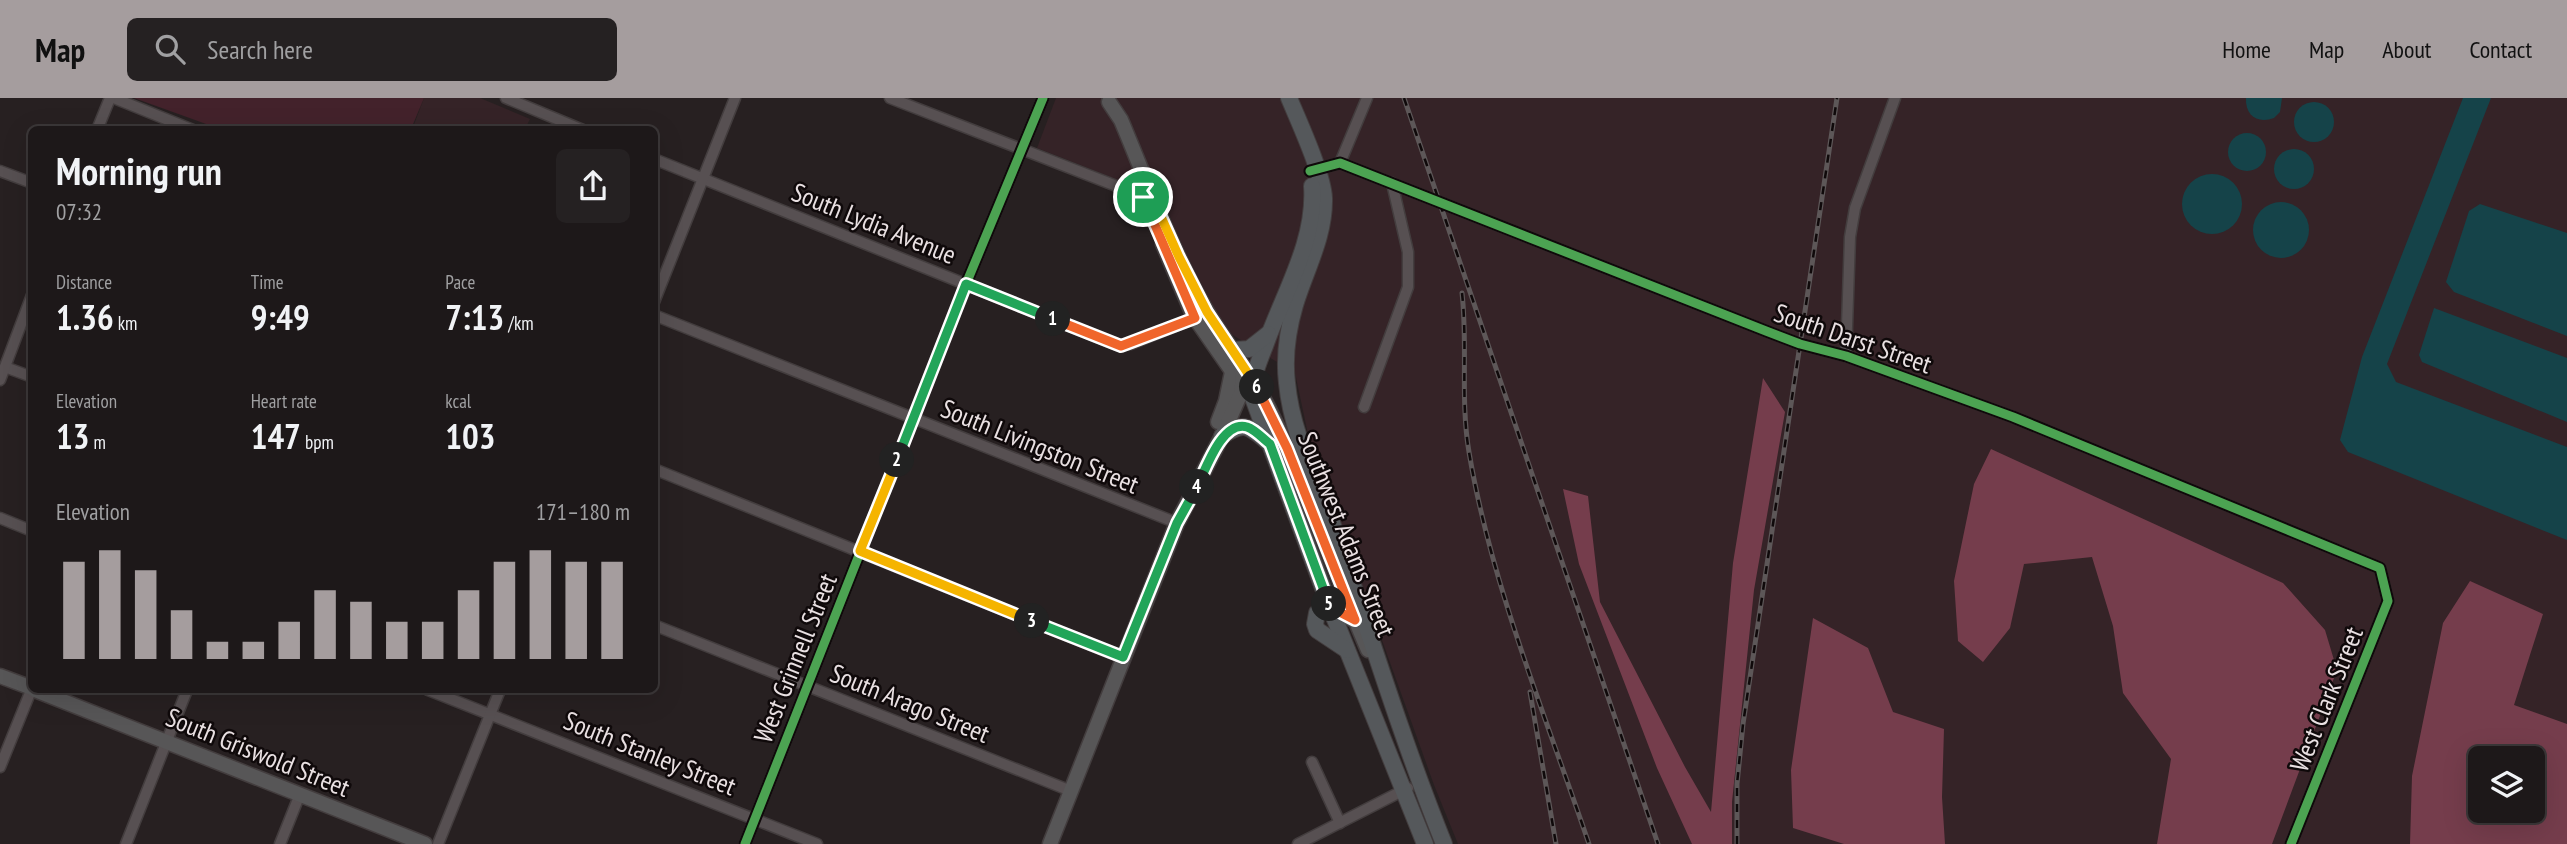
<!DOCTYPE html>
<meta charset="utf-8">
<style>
:root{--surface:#1d1819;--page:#252122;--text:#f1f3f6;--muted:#a0a0a2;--line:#3b3738;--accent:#a59d9e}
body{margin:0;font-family:"PT Sans Narrow",sans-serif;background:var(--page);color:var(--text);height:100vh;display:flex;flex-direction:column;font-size:26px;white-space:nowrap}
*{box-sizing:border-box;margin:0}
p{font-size:23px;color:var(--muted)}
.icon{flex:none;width:38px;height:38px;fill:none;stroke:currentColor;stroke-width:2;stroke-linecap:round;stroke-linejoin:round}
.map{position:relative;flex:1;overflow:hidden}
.drawer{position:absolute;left:28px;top:28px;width:630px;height:567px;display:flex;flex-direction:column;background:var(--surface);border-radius:10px;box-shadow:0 7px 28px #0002,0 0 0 2px var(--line)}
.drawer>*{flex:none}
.tools{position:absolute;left:2468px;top:648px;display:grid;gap:14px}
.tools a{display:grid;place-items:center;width:77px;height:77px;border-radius:10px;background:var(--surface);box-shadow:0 7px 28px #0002,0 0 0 2px var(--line);font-size:35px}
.pin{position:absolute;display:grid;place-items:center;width:60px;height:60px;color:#fff;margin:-30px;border:4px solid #fff;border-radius:50%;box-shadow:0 2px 7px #0007}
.km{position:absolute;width:35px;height:35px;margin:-18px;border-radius:50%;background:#222;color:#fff;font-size:19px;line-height:35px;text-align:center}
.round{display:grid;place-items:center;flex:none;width:74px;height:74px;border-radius:10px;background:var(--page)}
.overview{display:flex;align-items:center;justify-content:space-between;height:119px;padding:0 28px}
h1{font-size:38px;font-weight:700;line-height:52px}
.stats{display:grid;grid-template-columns:repeat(3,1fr);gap:10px;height:119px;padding:7px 28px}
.stats div{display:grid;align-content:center}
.stats b{font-size:35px;font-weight:700}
.stats small{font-size:19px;font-weight:400}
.stats p{font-size:19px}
.chart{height:196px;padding:14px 28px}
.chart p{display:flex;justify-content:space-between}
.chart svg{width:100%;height:126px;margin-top:7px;stroke:var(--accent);stroke-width:6}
header{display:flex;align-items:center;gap:42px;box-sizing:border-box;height:98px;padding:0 35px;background:var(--accent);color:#111}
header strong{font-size:33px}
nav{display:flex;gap:38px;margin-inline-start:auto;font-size:24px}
.search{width:490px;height:63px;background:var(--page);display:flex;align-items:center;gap:18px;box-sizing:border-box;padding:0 24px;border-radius:10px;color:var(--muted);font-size:26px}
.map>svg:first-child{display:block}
</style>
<header>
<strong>Map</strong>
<div class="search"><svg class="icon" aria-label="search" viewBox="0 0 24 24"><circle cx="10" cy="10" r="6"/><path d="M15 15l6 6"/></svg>Search here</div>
<nav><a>Home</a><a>Map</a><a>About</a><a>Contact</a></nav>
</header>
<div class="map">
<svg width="2567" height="746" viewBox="0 0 2567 746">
<rect width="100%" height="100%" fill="#272021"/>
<g fill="#352327" fill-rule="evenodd">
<polygon points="424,0 480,0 530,21 525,31 412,32"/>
<path d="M1056 0H2567V746H1458L1434 687 1308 336 1295 275 1231 236 1217 218 1192 175 1163 100 1037 50ZM2480 660H2532V712H2480Z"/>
</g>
<polygon fill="#43222b" points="134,0 424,0 411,31 220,31"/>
<g fill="#753d4c" fill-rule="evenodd">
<polygon points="1763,280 1785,314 1754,492 1732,704 1732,746 1692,746 1657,670 1579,466 1563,391 1588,398 1600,504 1685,669 1711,714 1733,465"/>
<polygon points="1991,351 2283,485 2325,532 2337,572 2272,746 2157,746 2171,661 2123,595 2113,528 2092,459 2024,466 2010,530 1983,564 1958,543 1954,483 1974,386"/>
<path d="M2470 483 2543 516 2514 607 2567 626V746H2410L2412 678 2443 525ZM2480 660H2532V712H2480Z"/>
<polygon points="1813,520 1868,550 1893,614 1944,631 1942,699 1945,746 1844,746 1793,730 1791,672"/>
</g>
<g fill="#154349">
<path d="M2246 0H2282L2280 14 2274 20C2258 26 2245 18 2246 0Z"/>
<polygon points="2463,0 2491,0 2387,266 2396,284 2567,349 2567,442 2348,354 2340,342 2362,259"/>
<circle cx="2314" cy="24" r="20"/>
<circle cx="2247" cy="54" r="19"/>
<circle cx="2294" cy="71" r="20"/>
<circle cx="2212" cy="106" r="30"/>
<circle cx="2281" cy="132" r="28"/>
<polygon points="2480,106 2567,135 2567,238 2454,194 2446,184 2469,113"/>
<polygon points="2434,210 2567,260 2567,324 2422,264 2419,257"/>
</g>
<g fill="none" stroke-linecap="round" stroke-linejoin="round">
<g stroke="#433d3e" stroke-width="13">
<g id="street">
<polyline points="114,0 193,32"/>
<polyline points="506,0 583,32"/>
<polyline points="890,0 1155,103"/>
<polyline points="97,32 110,0"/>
<polyline points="654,61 1117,247 1131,246 1195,220"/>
<polyline points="1340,65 1367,0"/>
<polyline points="1314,72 1340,65 1766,233 1800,246 1846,258 2013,319 2380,470 2388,503 2291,746"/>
<polyline points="0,73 32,85"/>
<polyline points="654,204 735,0"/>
<polyline points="654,217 1177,425"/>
<polyline points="1846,258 1850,139 1855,110 1895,0"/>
<polyline points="5,269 32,279"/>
<polyline points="0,282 32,197"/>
<polyline points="1364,309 1408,189 1408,154 1392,85"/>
<polyline points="654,371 1123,560"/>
<polyline points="0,420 32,433"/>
<polyline points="654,527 1071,693"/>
<polyline points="428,592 817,746"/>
<polyline points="1312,664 1340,725"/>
<polyline points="0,669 32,590"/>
<polyline points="126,746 187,592"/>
<polyline points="280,746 300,696"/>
<polyline points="438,746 500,592"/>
<polyline points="745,746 966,186 1043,0"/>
<polyline points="1298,746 1408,690"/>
</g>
</g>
<g stroke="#433d3e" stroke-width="17">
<g id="secondary">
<path d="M1109 4 1121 22C1148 86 1171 152 1206 212 1226 246 1251 275 1269 311 1307 389 1333 472 1368 552"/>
<polyline points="1163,146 1193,217 1243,289"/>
<polyline points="1218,324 1226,303 1232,274"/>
<polyline points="0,578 32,590"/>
<polyline points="35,592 425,746"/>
<polyline points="1050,746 1177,425 1222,338 1241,295 1243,278 1240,266"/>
</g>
</g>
<g stroke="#433d3e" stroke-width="18">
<g id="primary">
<path d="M1289 0C1299 24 1323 76 1324 100 1325 138 1306 171 1295 207 1288 231 1284 260 1287 285 1292 339 1319 386 1336 436 1371 540 1403 644 1444 746"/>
<path d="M1312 88C1316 144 1283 196 1265 248 1258 265 1251 282 1253 300L1330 509 1425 746"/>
<polyline points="1233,252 1249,251 1268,236"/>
<path d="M1222 338C1245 323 1248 328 1268 344"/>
<polyline points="1347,552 1317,532 1315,526 1317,515 1330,509 1355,522"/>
</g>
</g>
<use href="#street" stroke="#575052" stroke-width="10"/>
<use href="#secondary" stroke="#575657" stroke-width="14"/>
<use href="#primary" stroke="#55585b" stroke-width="16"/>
<g stroke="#5d5758" stroke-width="5">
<g id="rail">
<polyline points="1404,0 1658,746"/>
<path d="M1462 195C1468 248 1460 301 1469 354 1491 486 1546 619 1589 746"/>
<polyline points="1530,594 1556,746"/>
<polyline points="1737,746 1737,686 1743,626 1837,0"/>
</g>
</g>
<use href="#rail" stroke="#0f090a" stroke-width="2.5" stroke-dasharray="8" stroke-linecap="butt"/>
<g stroke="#0f090a" stroke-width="13">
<g id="cycleway">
<polyline points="1310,73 1340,65 1766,233 1800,246 1846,258 2013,319 2380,470 2388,503 2291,746"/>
<polyline points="745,746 966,186 1043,0"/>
</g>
</g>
<use href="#cycleway" stroke="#4ca352" stroke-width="9"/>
</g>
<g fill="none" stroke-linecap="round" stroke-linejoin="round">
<g stroke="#fff" stroke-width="14">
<polyline id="split-1" points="1053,221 1121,248 1195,220 1143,99"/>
</g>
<g stroke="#fff" stroke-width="14">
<polyline id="split-2" points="897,362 966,186 1053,221"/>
</g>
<g stroke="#fff" stroke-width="14">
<polyline id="split-3" points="897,362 860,453 1032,523"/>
</g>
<g stroke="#fff" stroke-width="14">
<polyline id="split-4" points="1032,523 1123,559 1177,425 1197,389"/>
</g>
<g stroke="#fff" stroke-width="14">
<path id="split-5" d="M1197 389C1206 371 1222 322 1247 329 1256 332 1263 341 1270 346L1329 506"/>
</g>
<g stroke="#fff" stroke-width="14">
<polyline id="split-6" points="1257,289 1287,350 1355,522 1330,509 1329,506"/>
</g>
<g stroke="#fff" stroke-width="14">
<polyline id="split-7" points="1143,99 1154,103 1179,159 1207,214 1257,289"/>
</g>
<use href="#split-1" stroke="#f0652b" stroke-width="9"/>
<use href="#split-2" stroke="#22a559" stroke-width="9"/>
<use href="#split-3" stroke="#f5b400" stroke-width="9"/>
<use href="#split-4" stroke="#22a559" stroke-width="9"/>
<use href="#split-5" stroke="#22a559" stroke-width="9"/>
<use href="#split-6" stroke="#f0652b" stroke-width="9"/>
<use href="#split-7" stroke="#f5b400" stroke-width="9"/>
</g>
<g text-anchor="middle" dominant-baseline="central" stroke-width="5" stroke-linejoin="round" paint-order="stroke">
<g font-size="26" fill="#e9e0e2" stroke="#0f090a">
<text transform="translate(874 125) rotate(22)">South Lydia Avenue</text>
<text transform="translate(1853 240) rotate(19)">South Darst Street</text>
<text transform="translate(1040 348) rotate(22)">South Livingston Street</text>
<text transform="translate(1347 436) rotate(68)">Southwest Adams Street</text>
<text transform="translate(795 560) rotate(-68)">West Grinnell Street</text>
<text transform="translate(2326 601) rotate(-68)">West Clark Street</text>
<text transform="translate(910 605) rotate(22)">South Arago Street</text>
<text transform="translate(258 654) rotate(22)">South Griswold Street</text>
<text transform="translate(650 655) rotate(22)">South Stanley Street</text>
</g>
</g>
</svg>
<div class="tools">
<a><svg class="icon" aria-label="layers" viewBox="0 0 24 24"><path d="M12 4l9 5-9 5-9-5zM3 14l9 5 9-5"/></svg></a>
</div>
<div class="pin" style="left:1143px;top:99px;background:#1e9e55"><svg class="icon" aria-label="arrive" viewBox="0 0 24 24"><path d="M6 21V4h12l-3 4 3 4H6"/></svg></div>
<b class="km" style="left:1053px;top:221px">1</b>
<b class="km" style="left:897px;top:362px">2</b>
<b class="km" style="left:1032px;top:523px">3</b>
<b class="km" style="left:1197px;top:389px">4</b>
<b class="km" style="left:1329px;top:506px">5</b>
<b class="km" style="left:1257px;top:289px">6</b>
<section class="drawer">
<div class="overview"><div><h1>Morning run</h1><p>07:32</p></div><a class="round"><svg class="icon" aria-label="share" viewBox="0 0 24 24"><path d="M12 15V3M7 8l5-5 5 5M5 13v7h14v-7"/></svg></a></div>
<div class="stats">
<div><p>Distance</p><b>1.36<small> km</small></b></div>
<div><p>Time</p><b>9:49</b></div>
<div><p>Pace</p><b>7:13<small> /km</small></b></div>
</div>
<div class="stats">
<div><p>Elevation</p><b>13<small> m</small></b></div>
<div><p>Heart rate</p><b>147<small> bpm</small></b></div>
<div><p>kcal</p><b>103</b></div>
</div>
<div class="chart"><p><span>Elevation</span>171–180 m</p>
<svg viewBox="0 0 160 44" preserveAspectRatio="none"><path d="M5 44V10M15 44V6M25 44V13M35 44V27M45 44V38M55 44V38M65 44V31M75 44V20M85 44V24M95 44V31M105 44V31M115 44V20M125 44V10M135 44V6M145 44V10M155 44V10"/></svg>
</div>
</section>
</div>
